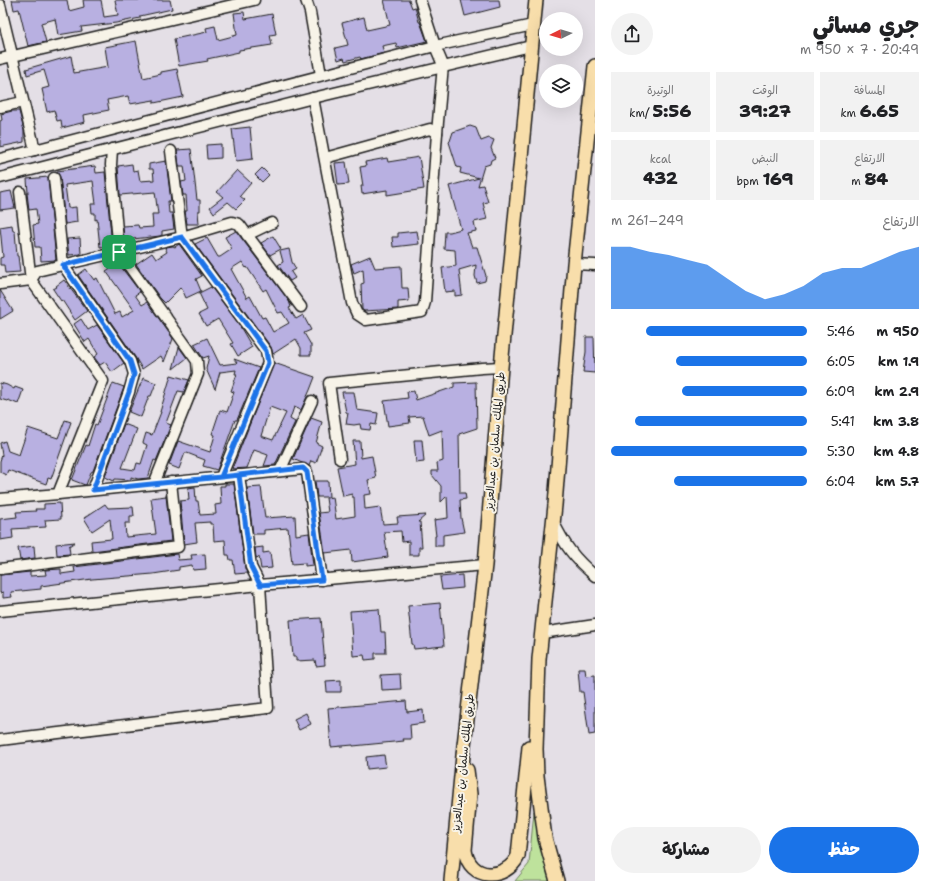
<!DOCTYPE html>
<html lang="ar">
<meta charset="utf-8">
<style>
:root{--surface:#fff;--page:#f2f2f2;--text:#202124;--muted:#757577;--accent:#1a73e8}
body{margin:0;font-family:"Shantell Sans","Playpen Sans Arabic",sans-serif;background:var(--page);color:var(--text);direction:rtl;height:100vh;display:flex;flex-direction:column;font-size:15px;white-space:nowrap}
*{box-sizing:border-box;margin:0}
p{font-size:13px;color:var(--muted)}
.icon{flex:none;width:22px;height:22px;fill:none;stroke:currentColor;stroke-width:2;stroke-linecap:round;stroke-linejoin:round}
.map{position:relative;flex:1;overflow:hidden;direction:ltr}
.details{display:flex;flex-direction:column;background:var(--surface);width:340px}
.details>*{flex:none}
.needle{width:26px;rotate:265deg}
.controls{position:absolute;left:539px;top:12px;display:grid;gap:8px}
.controls a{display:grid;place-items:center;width:44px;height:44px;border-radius:50%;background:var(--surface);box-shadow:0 4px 16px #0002;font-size:20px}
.pin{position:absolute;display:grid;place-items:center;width:34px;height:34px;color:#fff;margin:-17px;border-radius:8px;box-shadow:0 2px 6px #0006}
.round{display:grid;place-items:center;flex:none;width:42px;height:42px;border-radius:21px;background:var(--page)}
.headline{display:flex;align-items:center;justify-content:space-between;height:68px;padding:0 16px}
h1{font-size:22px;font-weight:800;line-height:30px}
.metrics{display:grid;grid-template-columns:repeat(3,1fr);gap:6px;height:68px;padding:4px 16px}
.metrics div{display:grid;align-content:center;border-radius:0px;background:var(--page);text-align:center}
.metrics b{font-size:17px;font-weight:800}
.metrics small{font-size:11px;font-weight:400}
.metrics p{font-size:11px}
.chart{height:112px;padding:8px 16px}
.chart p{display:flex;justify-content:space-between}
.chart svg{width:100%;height:72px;margin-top:4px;fill:var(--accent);opacity:.7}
.button{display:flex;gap:8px;margin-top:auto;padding:8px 16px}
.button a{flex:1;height:46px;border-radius:24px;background:var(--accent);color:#fff;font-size:16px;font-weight:800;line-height:46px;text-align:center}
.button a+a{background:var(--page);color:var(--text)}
ul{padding:0 16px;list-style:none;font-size:13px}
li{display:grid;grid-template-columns:64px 48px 1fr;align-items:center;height:30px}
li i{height:10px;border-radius:5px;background:var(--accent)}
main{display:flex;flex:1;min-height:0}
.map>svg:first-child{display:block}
</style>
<main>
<section class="details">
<div class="headline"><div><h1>جري مسائي</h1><p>20:49 · 7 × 950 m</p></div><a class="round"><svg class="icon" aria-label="share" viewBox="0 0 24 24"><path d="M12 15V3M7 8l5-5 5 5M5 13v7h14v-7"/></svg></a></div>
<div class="metrics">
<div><p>المسافة</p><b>6.65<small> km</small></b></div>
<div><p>الوقت</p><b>39:27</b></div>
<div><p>الوتيرة</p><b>5:56<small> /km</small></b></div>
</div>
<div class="metrics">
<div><p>الارتفاع</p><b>84<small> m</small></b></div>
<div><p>النبض</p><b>169<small> bpm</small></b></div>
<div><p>kcal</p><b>432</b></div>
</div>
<div class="chart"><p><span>الارتفاع</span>249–261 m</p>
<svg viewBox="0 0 160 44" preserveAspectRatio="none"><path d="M0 44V6L10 6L20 9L30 11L40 14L50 17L60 25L70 33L80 38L90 35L100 30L110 22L120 19L130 19L140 14L150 9L160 6V44z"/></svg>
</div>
<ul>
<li><b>950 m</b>5:46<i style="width:82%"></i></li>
<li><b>1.9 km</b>6:05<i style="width:67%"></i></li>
<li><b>2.9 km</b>6:09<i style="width:64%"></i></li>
<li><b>3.8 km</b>5:41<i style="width:88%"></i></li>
<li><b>4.8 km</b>5:30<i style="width:100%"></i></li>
<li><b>5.7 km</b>6:04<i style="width:68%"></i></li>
</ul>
<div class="button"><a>حفظ</a><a>مشاركة</a></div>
</section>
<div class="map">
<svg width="595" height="881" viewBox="0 0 595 881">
<rect width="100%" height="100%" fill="#e4dfe6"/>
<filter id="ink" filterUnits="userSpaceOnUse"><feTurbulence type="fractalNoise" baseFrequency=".025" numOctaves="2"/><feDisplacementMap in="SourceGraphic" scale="8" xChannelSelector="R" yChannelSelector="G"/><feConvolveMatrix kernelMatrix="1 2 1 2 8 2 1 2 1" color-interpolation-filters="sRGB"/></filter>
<g filter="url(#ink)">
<polygon fill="#bee29c" stroke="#6d7f5c" points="534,811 544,858 552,881 515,881 529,864"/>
<g fill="#b8b0e1" stroke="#1c1c1c" fill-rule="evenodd">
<polygon points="12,0 67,0 69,11 84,7 83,0 101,0 104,17 118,15 115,0 170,0 172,9 140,16 140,18 116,23 81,27 82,31 58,35 55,19 41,23 46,42 28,46 19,9 14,10"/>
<polygon points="384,0 409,0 412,8 415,7 419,22 420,22 427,41 397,48 396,43 382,46 384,53 361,59 360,57 345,61 344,58 338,60 335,48 348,45 342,23 364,17 367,30 390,25"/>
<polygon points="461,0 499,0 500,7 465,16"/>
<polygon points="244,12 245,19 272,14 276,34 270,35 272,45 239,50 239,52 207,59 208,61 179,66 174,39 207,32 206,28 215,26 218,40 237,35 234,13"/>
<polygon points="136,41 143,78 161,74 161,72 177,69 183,97 154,103 154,100 130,104 128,96 107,100 109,110 84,115 85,122 62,128 61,120 57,121 54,110 47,112 42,89 49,87 44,70 27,75 26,69 71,56 74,73 108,67 105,47"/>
<polygon points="12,111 19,111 24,130 24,142 0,147 0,121 2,120 1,114"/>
<polygon points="470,126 476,128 481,141 489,138 494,140 491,148 495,158 491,160 490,164 484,166 478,186 483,185 488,202 483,203 487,219 474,222 476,231 467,233 472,247 477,247 486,276 485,281 477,283 475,276 476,265 459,270 462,295 455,296 455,291 445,292 442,268 456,266 455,250 444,249 445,232 450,232 461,229 449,186 479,178 460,173 461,168 457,167 449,142 450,141 453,132"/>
<polygon points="250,127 253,159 236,161 232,129"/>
<polygon points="221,144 221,158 207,159 206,145"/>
<polygon points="191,149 197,200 200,200 200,211 198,211 199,224 187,224 185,211 187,211 186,195 183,195 181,182 186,181 184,166 179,166 177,150"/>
<polygon points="419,157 424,189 387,195 387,190 362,194 361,186 363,186 360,167 366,166 365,162 387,158 388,162"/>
<polygon points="166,161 171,201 168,201 169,213 172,213 174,229 162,231 162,235 160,236 124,240 123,226 138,225 139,228 153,227 152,214 158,214 155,192 120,195 118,166 132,164 133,171 138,170 140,181 154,180 153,169 149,169 149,164"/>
<polygon points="346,162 349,184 338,185 335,163"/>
<polygon points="95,166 96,173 105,172 112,245 100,247 97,219 95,220 95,213 92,213 91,204 96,204 93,181 65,185 68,208 76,207 77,222 65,224 60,177 57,171"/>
<polygon points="262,168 269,175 262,182 255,175"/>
<polygon points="237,170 251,183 240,196 245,200 236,209 228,202 214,213 210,207 223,197 217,192"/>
<polygon points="48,177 56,260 41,261 40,247 35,247 33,225 38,224 36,209 29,210 27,193 28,193 27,179"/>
<polygon points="11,191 15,208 0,210 0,193"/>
<polygon points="12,225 13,231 15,231 17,256 18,256 20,272 5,273 4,265 0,265 0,258 3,257 0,227"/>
<path d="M236 231 289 301 291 307 289 308 296 319 303 315 311 330 304 333 311 345V355H301V348L296 339 273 354 271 347 195 244 207 238 218 257H220L232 249 225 237ZM242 262 246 268 247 267 263 291 266 289 278 313 282 312 289 323 273 332 265 317 262 318 250 296 247 298 231 269Z"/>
<polygon points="417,231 419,244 393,247 392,237 398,237 398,233"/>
<polygon points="273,236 281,249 270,255 261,243"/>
<polygon points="80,238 81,254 69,255 67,239"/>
<polygon points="179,244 202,276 196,279 201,291 186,298 182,289 181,289 180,288 165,303 160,298 136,264 152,253 156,259 167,252 165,248 166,247 173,246 175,247"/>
<polygon points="289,249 292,262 296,269 291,272 295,278 290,281 278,265 283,262 280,251"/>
<polygon points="370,256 375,268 401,266 402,288 408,288 409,301 398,302 398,309 364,311 362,310 361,284 364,283 363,269 354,273 351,264"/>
<polygon points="118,263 140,292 135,295 142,305 147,302 172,337 173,339 164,362 161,356 142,369 135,357 78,275 86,269 94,280 97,278 115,314 120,312 122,317 134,310 106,271"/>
<polygon points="64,280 87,311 75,320 62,300 61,301 53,289 57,287 56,286"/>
<polygon points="211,287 238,323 252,347 238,356 231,344 233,343 218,319 206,326 199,314 207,310 199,293"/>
<polygon points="0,290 13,311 0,319"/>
<polygon points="81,319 88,330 97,325 124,363 112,372 105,362 100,365 94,357 98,354 89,339 85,342 74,324"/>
<polygon points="586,337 594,337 595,373 583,372 586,352"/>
<polygon points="207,338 220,365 237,363 234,359 259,368 237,420 235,420 217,470 203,466 205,460 187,453 185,453 179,469 169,465 178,441 210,452 215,435 212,434 220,410 227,412 234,392 231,391 237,374 235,374 236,370 220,372 215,389 206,369 209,356 203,358 194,344"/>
<polygon points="179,347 187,358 173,369"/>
<path d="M274 363 315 377 310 390 301 410 294 407 290 419 295 422 275 465 264 466 268 455 254 450 247 468 232 469ZM270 407 286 413 273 440 261 436Z"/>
<polygon points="171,375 189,380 184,392 178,391 166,423 171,425 156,461 154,460 148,478 138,479 131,477 131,480 115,479 114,481 105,477 124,424 137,429 122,468 135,470 137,463 141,464 147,445 143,443 146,433 152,435 161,412 160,412"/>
<polygon points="143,378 156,383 151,396 149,396 141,417 129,412"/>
<polygon points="476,382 477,428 459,434 460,493 465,493 466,499 460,500 461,518 464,532 443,535 443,546 435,546 435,536 436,536 434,520 448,518 447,496 441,502 441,486 432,475 432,471 438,471 437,463 443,461 442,430 429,435 423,416 409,417 410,423 388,426 384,401 408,398 407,392 414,391 416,400 454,387 454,383"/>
<polygon points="0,383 7,385 14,389 15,387 23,390 18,404 8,400 7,401 0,399"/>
<polygon points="113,383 124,387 123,390 93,471 91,472 86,485 85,485 72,480 86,445 88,446 95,424 97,425"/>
<polygon points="342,392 354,392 357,410 378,413 376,425 371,424 370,430 361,429 360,424 354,425 346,424 348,413 346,412"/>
<polygon points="311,418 322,422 316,443 322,446 316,463 311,461 309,466 293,459"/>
<polygon points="65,420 71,422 51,479 48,478 46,484 8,470 6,475 0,472 0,461 2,455 0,443 5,441 8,451 19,455 28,428 58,438"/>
<polygon points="414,440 422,440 424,462 416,463"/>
<polygon points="353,441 360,441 361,458 372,456 376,478 368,480 371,494 364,495 365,509 380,507 383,524 398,523 397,517 426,515 418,522 420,522 422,547 419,547 419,555 409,555 409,541 402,542 401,531 384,532 388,557 352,562 351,550 325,553 319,513 328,512 326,498 333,497 336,519 355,516 354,497 352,497 352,494 343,496 337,467 355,464"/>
<polygon points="315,481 328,481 329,497 317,497"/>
<polygon points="225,484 234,484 245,568 247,573 235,574 233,560 230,560 229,555 226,555 225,540 214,541 213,524 210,524 210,522 195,523 197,542 184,544 180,501 189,500 188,488 195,487 196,501 198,501 200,515 216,514 215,505 221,504 220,486 225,486"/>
<polygon points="261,487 265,518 295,516 296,535 309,533 313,565 305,566 305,563 292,564 288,528 264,530 264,534 253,534 247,488"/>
<polygon points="166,496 171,541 92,551 91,541 112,539 110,519 92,531 84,518 105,504 108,508 133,507 134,516 130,516 130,523 125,523 126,537 156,534 151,498"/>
<polygon points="60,503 61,519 45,520 46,527 12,529 13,538 0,540 0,519 17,517 16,512 36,511 35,509 44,509 44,504"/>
<polygon points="75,542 69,546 70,554 57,555 56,544"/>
<polygon points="34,546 35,558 20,560 18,548"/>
<polygon points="263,547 263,553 270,552 272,568 261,569 259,557 256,558 255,548"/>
<polygon points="177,554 178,560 192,559 191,555 205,554 206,569 193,570 192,565 179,567 179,570 153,574 92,579 41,586 41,589 11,592 12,597 3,598 3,592 0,593 0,575 30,572 30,576 46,575 45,570 61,569 61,574 75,572 74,567"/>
<polygon points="462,575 463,588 442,590 440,577"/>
<polygon points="440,603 444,646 414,649 413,644 412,644 408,606"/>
<polygon points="379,609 381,632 385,632 386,653 375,653 375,659 365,660 364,655 353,656 350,611"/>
<polygon points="321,618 325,665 316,666 315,660 296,661 296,657 293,657 290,620"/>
<polygon points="578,669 585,669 586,676 595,675 595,734 589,735 583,692 580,692"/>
<polygon points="400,674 401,689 382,690 381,675"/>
<polygon points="341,680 341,692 327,692 326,681"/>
<polygon points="406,701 407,712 423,710 424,723 410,725 411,739 403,739 404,741 353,746 353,745 331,747 328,708"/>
<polygon points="306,713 311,724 299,730 294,719"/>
<polygon points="384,755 386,767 367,769 366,757"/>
</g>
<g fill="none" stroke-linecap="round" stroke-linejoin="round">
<g stroke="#1c1c1c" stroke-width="13">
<g id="minor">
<polyline points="306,0 310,12 321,75"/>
<polyline points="420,0 435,46 443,65 437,133"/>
<polyline points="0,5 35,150"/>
<polyline points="0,59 254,0"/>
<polyline points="313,98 352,303 357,314 366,320 422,312 425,302 437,133 430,129 325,158"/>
<polyline points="0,107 23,102"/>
<polyline points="112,149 111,165 119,252 197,361 198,374 154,484"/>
<polyline points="171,151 182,237 232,222 239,224 301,307"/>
<polyline points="0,159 435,46 533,25"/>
<polyline points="0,178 313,98 531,46"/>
<polyline points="54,178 63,265 130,361 134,374 129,392 93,490"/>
<polyline points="20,192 31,280"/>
<polyline points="247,235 272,223"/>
<polyline points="574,264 595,265"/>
<polyline points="31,280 37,271 182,237 266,351 268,363 221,477"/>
<polyline points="0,284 31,280 103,381 58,494 0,499"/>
<polyline points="340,459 329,383 482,368 501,367"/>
<polyline points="280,471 312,401"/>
<polyline points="58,494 303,469 307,472 322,580"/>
<path d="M553 521C565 546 574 558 595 576"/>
<polyline points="0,569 178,547 171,482"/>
<polyline points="0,611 260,585 485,565"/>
<polyline points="542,633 595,625"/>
<polyline points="0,740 268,708 260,585 251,567 239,475"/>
</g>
</g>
<g stroke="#1c1c1c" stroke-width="16">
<g id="major">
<path d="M467 770 470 794 465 850C469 881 506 881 518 856L529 747"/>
<polyline points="451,881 464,745 485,565 501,367 536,0"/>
<polyline points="557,881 545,838 537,776 536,749 539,659 555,505 574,264 595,66"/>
</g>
</g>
<use href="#minor" stroke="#f7f3e8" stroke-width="10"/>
<use href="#major" stroke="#f8deab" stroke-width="13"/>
</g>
</g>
<g fill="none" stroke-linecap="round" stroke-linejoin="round" filter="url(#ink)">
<g stroke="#fff" stroke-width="8">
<polyline id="route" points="119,252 63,265 130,361 134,374 129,392 93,490 221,477 239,475 251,567 260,585 322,580 307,472 303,468 221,477 268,363 266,351 182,237 119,252"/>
</g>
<use href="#route" stroke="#1a73e8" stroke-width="5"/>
</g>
<g text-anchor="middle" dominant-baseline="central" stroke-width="4" stroke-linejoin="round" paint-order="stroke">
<g font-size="11" fill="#1c1c1c" stroke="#f7f3e8">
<text transform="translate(495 441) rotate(-85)">طريق الملك سلمان بن عبدالعزيز</text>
<text transform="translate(463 763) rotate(-84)">طريق الملك سلمان بن عبدالعزيز</text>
</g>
</g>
</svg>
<div class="controls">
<a><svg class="needle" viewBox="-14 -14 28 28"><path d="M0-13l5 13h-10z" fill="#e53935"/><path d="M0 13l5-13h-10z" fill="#757577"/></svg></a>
<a><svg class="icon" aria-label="layers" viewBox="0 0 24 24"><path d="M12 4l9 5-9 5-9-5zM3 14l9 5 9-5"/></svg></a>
</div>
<div class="pin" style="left:119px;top:252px;background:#1e9e55"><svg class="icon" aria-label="arrive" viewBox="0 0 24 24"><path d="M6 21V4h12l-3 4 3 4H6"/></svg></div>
</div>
</main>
